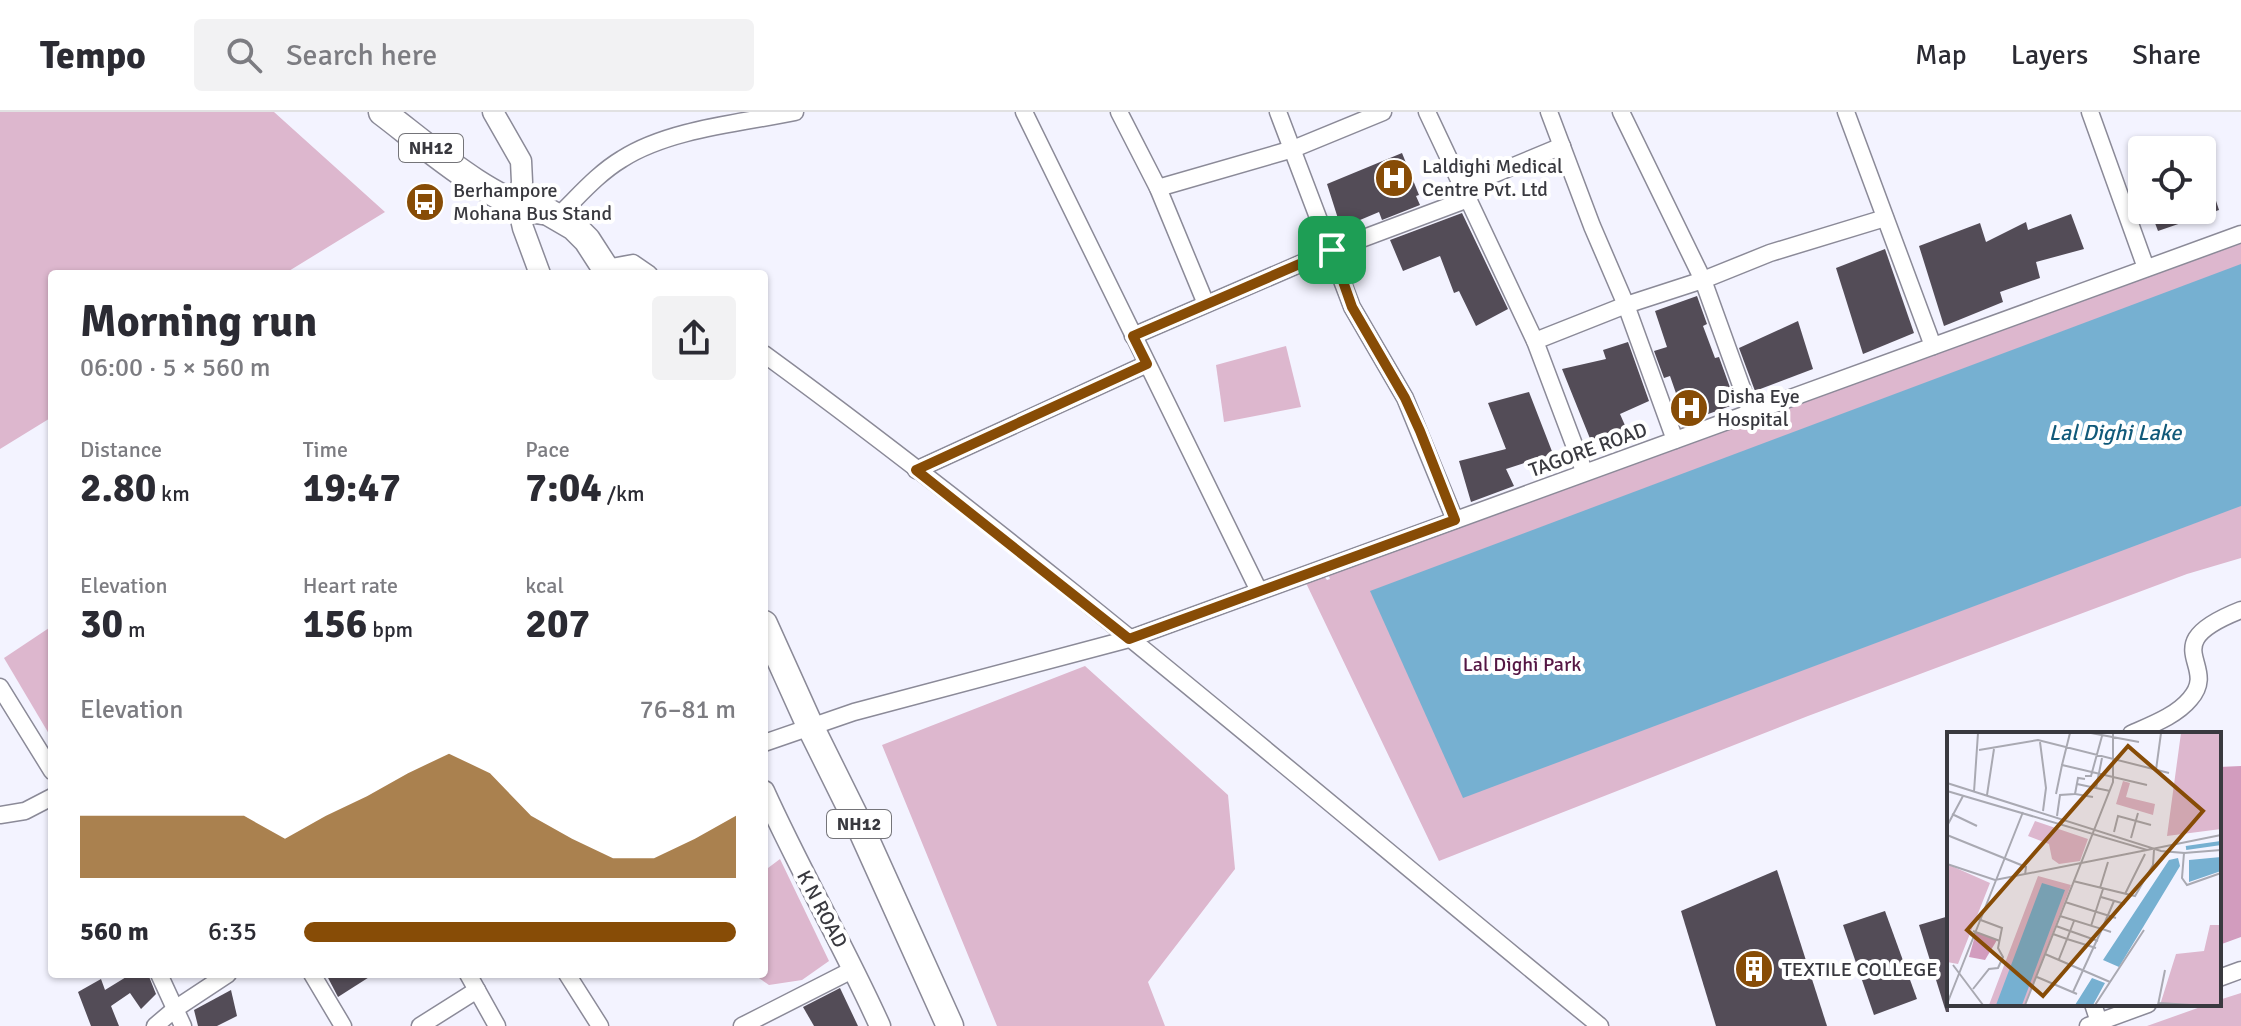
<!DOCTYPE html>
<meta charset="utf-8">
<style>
:root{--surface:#fff;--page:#f2f2f3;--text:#2b2b33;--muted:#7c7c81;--line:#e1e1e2;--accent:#874c06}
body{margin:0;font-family:Signika,sans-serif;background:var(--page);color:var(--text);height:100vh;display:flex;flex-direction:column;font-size:30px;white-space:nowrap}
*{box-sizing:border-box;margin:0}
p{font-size:26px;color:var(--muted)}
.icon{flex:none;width:44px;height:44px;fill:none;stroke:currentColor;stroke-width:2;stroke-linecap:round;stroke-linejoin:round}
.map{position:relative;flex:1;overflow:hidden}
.details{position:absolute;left:48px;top:158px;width:720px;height:708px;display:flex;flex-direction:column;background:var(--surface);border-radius:8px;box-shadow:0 2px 6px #0004}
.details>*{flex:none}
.tools{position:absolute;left:2128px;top:24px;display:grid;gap:16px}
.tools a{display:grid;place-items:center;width:88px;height:88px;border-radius:8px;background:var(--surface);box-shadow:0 2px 6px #0004;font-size:40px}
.pin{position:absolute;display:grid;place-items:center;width:68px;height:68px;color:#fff;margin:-34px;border-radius:16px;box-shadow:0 4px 12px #0006}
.round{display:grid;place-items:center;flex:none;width:84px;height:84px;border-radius:8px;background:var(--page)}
.head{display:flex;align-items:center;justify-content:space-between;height:136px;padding:0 32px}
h1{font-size:44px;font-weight:800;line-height:60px}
.stats{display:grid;grid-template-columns:repeat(3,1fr);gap:12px;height:136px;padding:8px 32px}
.stats div{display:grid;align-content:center}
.stats b{font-size:40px;font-weight:800}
.stats small{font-size:22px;font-weight:400}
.stats p{font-size:22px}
.chart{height:224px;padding:16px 32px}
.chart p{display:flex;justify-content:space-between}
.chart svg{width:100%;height:144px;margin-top:8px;fill:var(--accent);opacity:.7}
ul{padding:0 32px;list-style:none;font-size:26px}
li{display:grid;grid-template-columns:128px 96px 1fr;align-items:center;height:60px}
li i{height:20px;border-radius:10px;background:var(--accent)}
header{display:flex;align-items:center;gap:48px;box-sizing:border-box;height:112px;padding:0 40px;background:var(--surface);border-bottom:2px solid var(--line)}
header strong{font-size:38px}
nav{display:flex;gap:44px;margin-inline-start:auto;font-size:28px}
.search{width:560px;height:72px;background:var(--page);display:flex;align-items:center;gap:20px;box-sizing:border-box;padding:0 28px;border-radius:8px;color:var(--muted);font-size:30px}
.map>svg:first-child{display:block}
</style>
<header>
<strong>Tempo</strong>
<div class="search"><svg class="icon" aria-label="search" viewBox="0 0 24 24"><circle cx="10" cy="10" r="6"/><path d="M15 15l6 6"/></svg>Search here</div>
<nav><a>Map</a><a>Layers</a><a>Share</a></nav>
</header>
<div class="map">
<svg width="2241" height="914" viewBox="0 0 2241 914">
<rect width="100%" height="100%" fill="#f3f3ff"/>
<g fill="#ddb7ce">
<polygon points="0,0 274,0 385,100 284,162 52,162 52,305 0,337"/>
<polygon points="2241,128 2241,446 2187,462 1808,604 1439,749 1306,471 1323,463 1327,468 1330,467 1328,462"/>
<polygon points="1286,234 1301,295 1224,310 1216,253"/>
<polygon points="52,514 52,627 4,546"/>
<polygon points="1085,554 1228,683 1235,757 1148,870 1165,914 997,914 882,633"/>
<polygon points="780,747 829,849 802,868 769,873 753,862 764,862 764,759"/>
<polygon points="2241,881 2241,914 2147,914 2209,892 2219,892 2219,888"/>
</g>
<polygon fill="#d29cbe" points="2241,654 2241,825 2219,833 2219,655"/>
<polygon fill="#76b0d1" points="2241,152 2241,394 1463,686 1370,479"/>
<g fill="#534c57">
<polygon points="1402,41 1419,83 1416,84 1420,93 1382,108 1379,100 1341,116 1327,72"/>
<polygon points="2205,55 2219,98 2158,119 2150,98 2202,98 2202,56"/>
<polygon points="1462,101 1508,197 1476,214 1459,179 1454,181 1440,144 1403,159 1390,128"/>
<polygon points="2071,102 2084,137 2036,150 2040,166 2000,180 2003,190 1944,214 1919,134 1980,111 1986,130 2026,110 2028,118"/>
<polygon points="1885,137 1914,221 1863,242 1836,156"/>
<polygon points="1697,184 1707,212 1703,214 1715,246 1719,245 1736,292 1686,310 1670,264 1664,266 1654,239 1667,235 1655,199"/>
<polygon points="1798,209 1813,257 1755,279 1739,236"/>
<polygon points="1628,230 1649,289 1620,302 1627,318 1591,329 1562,257 1606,247 1603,238"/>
<polygon points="1529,280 1553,342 1506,357 1514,374 1471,390 1459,349 1506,337 1488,291"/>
<polygon points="1777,758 1827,914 1716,914 1681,799"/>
<polygon points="1885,799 1917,887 1874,903 1843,813"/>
<polygon points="1949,804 1949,900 1946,900 1919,813"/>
<polygon points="131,862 148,862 156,882 141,897 130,881 111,894 119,914 91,914 78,880 101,867 105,878"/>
<polygon points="326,862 374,862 338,885"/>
<polygon points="840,876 858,914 814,914 803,895"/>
<polygon points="231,878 237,904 217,914 198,914 194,898"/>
</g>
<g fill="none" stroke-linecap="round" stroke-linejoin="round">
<g stroke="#8b8a98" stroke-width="19">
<g id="minor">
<polyline points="1024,0 1259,479"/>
<polyline points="1119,0 1158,76 1206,192"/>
<polyline points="1278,0 1352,195 1405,286 1455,408"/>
<polyline points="1427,0 1535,229 1584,359"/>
<polyline points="1549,0 1592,114 1626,193 1675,328"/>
<polyline points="1621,0 1703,168 1770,141 1885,106"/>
<polyline points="1846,0 1933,234"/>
<polyline points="2090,0 2146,156"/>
<polyline points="1463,75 1562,34"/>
<polyline points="1158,76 1293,37 1383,0"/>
<path d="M557 105C578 85 597 62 622 47 669 17 741 11 795 0"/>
<polyline points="606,156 633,151 649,162"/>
<polyline points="1133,224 1332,138 1468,87"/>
<polyline points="1535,229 1626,193 1703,168 1751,301"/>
<path d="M764 242C1053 453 1323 688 1600 914"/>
<polyline points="916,358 1147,252"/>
<polyline points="0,575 52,659"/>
<path d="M2131 622C2151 613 2176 604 2190 587 2221 552 2152 533 2241 498"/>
<polyline points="764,631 854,600 1129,527 2241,122"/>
<polyline points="0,703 25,699 52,685"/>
<polyline points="159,862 183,914"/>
<polyline points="312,862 343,914"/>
<polyline points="468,862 497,914"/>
<polyline points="567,862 600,914"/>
<polyline points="2219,866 2241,858"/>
<polyline points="2093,892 2099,910"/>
<polyline points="155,914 175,897 228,862"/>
<polyline points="420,914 477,878"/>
<polyline points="742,914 854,857"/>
<polyline points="2088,914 2148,892"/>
</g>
</g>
<g stroke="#8b8a98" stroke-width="23">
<g id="tertiary">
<polyline points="493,0 521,49 522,70 518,94 523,116 540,162"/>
<path d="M764 679C800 759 844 834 880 914"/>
</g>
</g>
<g stroke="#8b8a98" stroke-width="29">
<g id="primary">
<path d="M382 0C422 30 495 95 543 99"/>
<polyline points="531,90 574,115 587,128 609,162"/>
<polyline points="764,512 810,614 862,719 950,914"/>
</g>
</g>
<use href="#minor" stroke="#fff" stroke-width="16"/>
<use href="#tertiary" stroke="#fff" stroke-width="20"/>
<use href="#primary" stroke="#fff" stroke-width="26"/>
</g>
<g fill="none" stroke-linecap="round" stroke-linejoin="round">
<g stroke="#fff" stroke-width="16">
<polygon id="route" points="1332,138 1352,195 1405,286 1420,319 1455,408 1129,527 916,358 1147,252 1133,224"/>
</g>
<use href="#route" stroke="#874c06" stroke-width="10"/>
</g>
<defs>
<g id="hospital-disc" transform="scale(2)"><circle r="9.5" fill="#874c06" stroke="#fff"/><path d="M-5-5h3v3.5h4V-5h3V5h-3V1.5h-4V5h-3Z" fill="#fff"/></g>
<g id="bus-disc" transform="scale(2)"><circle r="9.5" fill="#874c06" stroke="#fff"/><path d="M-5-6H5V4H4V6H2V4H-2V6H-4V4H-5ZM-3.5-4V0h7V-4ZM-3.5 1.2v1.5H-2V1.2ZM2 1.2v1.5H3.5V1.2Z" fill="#fff"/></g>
<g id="building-disc" transform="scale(2)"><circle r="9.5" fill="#874c06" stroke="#fff"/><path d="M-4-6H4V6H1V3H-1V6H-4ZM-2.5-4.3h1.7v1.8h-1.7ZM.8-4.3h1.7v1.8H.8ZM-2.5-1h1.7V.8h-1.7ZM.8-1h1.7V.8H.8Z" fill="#fff"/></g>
</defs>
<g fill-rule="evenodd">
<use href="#hospital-disc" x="1394" y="66"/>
<use href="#bus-disc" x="425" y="90"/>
<use href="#hospital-disc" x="1689" y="296"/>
<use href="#building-disc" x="1754" y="857"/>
</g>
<g text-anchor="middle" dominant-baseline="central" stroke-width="8" stroke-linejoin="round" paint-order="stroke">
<g fill="#fff" stroke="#747479" stroke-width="2">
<rect x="399" y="22" width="64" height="28" rx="6"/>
<rect x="827" y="698" width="64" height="28" rx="6"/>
</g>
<g font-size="18" font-weight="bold" fill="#39393f">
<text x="431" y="36">NH12</text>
<text x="859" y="712">NH12</text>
</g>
<g font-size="20" fill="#39393f" stroke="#fff" text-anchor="start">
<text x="1422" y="54">Laldighi Medical<tspan x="1422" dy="23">Centre Pvt. Ltd</tspan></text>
<text x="453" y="78">Berhampore<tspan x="453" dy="23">Mohana Bus Stand</tspan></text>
<text x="1717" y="284">Disha Eye<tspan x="1717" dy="23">Hospital</tspan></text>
<text x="1782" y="857">TEXTILE COLLEGE</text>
</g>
<g font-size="20" fill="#39393f" stroke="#fff">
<text transform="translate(1588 338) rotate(-20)">TAGORE ROAD</text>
<text transform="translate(822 797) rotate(62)">K N ROAD</text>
</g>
<g font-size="20" fill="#551744" stroke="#fff">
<text x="1522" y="552">Lal Dighi Park</text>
</g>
<g font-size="22" font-style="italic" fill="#115a7a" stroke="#fff">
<text x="2115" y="320">Lal Dighi Lake</text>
</g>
</g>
<g transform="translate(1947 620)">
<rect width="274" height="274" fill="#f3f3ff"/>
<path d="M234 1H274V97L220 104ZM176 49 183 51 179 65 208 72 206 83 169 72ZM88 89 141 107 133 129 112 132 105 127 102 112 81 104ZM0 132 43 151 11 232 0 230ZM91 144 124 153 78 273H42ZM263 193H274V273H213L229 222 257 219Z" fill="#ddb7ce"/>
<path d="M29 200 50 208 38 228 22 225Z" fill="#d29cbe"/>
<path d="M274 125V139L242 150V128ZM231 126 233 134 172 235 156 228 222 128ZM95 151 118 158 75 273H49ZM145 246 158 251 146 273H128Z" fill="#76b0d1"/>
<path fill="none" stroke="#76b0d1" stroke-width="4" d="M239 116 274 111"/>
<path fill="none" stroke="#a9a9b2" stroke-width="2" d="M123 1 115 33 200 53M144 1 192 10M93 10 99 56 96 79M32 18 91 8 222 41M209 38 214 1M138 44H144L155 4M138 47 131 46 128 62 146 65M0 51 214 119 237 121 235 146 240 153 274 141M130 52 163 59M149 56 155 26M0 59 200 118 274 103M27 60 31 1M109 62 115 33M40 63 47 17M5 82 30 94M110 84 113 63 128 62M0 94 16 64M167 100 171 84 204 93M0 103 79 135 78 143M184 106 191 81M237 121 274 118M0 132 48 148 200 118M126 149 188 164 206 133 207 118M153 156 161 130M178 162 198 122M154 165 178 172M118 170 169 186M113 184 155 197 126 260M109 194 151 209M144 194 156 157M26 199 53 209M164 200 155 197 167 169M106 202 120 207 127 189M98 222 163 250M112 227 120 207 149 216M6 233 36 273M90 245 130 262M26 257 42 237 51 236 56 225 51 216 55 196 31 187M212 271 244 273M0 272 76 80M78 273 166 50V1M148 273 197 198M211 273 218 238"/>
<path fill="#874c06" fill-opacity="0.15" stroke="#874c06" stroke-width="4" d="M181 14 256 79 96 264 20 198Z"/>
<rect width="274" height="274" fill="none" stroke="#39393f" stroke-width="4"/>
</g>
</svg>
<div class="tools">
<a><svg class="icon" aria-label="locate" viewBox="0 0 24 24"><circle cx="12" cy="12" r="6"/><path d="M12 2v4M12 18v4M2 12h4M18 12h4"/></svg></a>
</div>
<div class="pin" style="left:1332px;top:138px;background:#1e9e55"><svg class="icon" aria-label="arrive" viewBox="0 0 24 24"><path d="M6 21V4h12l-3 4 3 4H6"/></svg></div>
<section class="details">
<div class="head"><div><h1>Morning run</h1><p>06:00 · 5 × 560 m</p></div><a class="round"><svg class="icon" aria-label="share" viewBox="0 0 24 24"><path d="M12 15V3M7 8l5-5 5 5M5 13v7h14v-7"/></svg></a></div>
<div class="stats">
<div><p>Distance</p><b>2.80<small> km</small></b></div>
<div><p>Time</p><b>19:47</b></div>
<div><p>Pace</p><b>7:04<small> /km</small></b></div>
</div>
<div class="stats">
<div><p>Elevation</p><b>30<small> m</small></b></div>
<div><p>Heart rate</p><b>156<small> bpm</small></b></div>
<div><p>kcal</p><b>207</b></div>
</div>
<div class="chart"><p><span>Elevation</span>76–81 m</p>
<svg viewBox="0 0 160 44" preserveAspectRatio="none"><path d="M0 44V25L10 25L20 25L30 25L40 25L50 32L60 25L70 19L80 12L90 6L100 12L110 25L120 32L130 38L140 38L150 32L160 25V44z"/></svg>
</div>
<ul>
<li><b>560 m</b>6:35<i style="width:100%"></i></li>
</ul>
</section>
</div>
